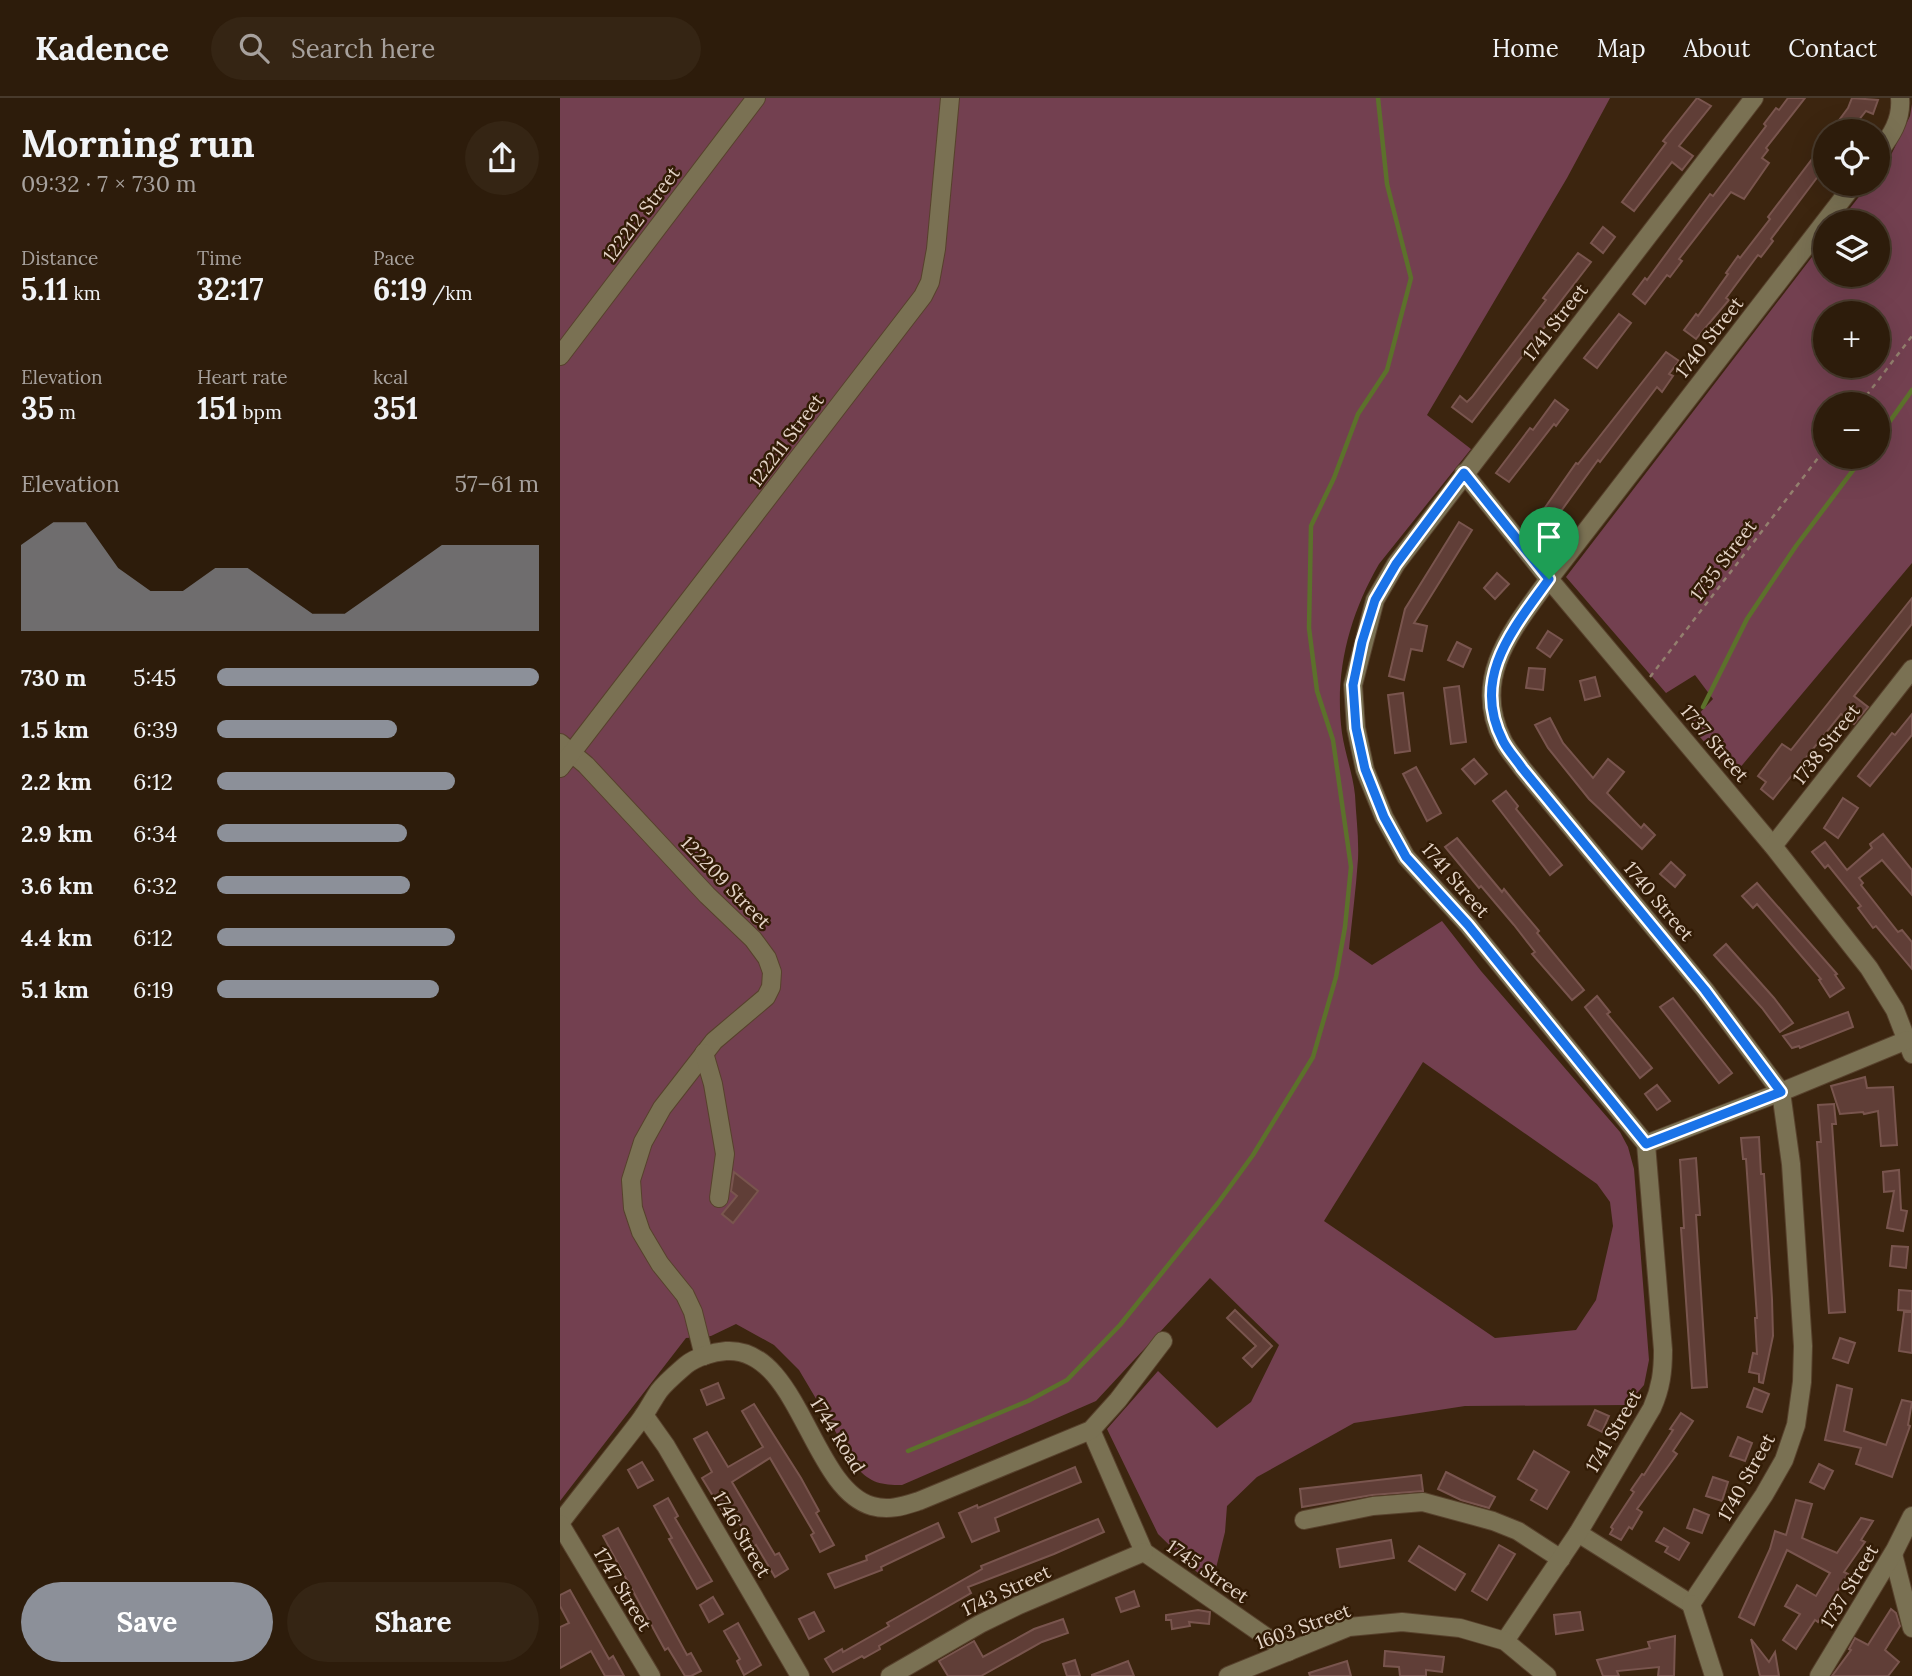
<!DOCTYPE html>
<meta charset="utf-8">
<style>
:root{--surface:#2d1c0b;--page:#352514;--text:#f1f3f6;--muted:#a7a19d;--line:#483a2c;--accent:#8c9099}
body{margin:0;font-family:Lora,serif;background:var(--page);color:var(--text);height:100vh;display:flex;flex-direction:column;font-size:26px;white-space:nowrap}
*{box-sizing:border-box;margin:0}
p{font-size:23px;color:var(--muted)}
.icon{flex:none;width:38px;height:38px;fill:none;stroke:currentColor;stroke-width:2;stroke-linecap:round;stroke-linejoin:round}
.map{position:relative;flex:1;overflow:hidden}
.side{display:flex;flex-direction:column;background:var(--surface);width:560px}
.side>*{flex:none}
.fabs{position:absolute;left:1253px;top:21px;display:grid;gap:14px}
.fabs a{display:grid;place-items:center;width:77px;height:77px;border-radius:50%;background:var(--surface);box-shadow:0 7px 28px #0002,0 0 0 2px var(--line);font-size:35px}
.pin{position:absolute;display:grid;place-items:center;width:60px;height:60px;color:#fff;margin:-72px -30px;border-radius:50% 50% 50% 0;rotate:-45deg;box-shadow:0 0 7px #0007}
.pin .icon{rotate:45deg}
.round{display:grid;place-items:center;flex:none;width:74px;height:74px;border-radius:37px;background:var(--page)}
.overview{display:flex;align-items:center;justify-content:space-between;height:119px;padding:0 21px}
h1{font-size:38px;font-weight:700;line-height:52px}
.figures{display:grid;grid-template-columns:repeat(3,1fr);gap:10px;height:119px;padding:7px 21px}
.figures div{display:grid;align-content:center}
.figures b{font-size:30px;font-weight:700}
.figures small{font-size:19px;font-weight:400}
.figures p{font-size:19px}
.chart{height:196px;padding:14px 21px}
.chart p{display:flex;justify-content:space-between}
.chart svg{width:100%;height:126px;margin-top:7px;fill:var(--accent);opacity:.7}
.primary-button{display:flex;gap:14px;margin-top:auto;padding:14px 21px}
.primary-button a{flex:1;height:80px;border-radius:42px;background:var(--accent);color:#fff;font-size:28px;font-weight:700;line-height:80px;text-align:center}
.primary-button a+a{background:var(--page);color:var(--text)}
ul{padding:0 21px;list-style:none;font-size:23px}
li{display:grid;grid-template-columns:112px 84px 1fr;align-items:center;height:52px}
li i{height:18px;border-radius:9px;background:var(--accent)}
header{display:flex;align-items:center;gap:42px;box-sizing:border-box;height:98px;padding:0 35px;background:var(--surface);border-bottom:2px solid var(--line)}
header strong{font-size:33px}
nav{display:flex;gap:38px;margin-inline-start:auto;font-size:24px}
.search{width:490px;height:63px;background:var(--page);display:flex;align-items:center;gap:18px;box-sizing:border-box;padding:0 24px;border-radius:38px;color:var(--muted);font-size:26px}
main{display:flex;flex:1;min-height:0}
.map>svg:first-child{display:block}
</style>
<header>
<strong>Kadence</strong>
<div class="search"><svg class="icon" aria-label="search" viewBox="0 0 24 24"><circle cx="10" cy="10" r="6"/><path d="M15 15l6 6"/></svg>Search here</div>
<nav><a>Home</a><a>Map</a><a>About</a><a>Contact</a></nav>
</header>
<main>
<section class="side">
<div class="overview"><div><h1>Morning run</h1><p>09:32 · 7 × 730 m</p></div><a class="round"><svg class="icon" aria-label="share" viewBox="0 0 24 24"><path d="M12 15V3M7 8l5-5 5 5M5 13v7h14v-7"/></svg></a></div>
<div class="figures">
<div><p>Distance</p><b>5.11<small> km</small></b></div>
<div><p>Time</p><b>32:17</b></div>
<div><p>Pace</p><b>6:19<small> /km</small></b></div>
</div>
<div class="figures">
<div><p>Elevation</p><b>35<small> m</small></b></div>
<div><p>Heart rate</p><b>151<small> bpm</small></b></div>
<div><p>kcal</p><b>351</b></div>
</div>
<div class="chart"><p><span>Elevation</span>57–61 m</p>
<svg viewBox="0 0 160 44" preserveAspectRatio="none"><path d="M0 44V14L10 6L20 6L30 22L40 30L50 30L60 22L70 22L80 30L90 38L100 38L110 30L120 22L130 14L140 14L150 14L160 14V44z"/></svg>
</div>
<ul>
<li><b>730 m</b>5:45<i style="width:100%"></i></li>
<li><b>1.5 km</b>6:39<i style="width:56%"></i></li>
<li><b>2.2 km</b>6:12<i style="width:74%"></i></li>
<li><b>2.9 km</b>6:34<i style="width:59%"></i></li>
<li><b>3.6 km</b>6:32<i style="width:60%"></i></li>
<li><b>4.4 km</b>6:12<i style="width:74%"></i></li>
<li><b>5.1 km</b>6:19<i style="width:69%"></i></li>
</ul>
<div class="primary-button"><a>Save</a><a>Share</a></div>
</section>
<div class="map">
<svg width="1352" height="1578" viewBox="0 0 1352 1578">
<rect width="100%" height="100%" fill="#3c250f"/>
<g fill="#734050" fill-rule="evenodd">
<path d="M0 0H1050L1007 80 867 317 911 351 819 466C789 518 774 575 782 635 785 656 793 676 795 697 796 718 799 740 798 761 796 791 792 821 789 851L812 867 882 823 921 873 1060 1034 1068 1049 1074 1071 1089 1262 1084 1287 1067 1307 905 1308 794 1325 697 1379 667 1408 665 1434 654 1478 643 1480 598 1436 547 1331 598 1273 657 1330 691 1304 719 1247 650 1180 536 1303 342 1387C321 1387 311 1385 297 1370L239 1272 214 1247 176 1226 151 1238 126 1240 0 1403ZM863 964 1037 1086 1050 1104 1053 1128 1036 1202 1016 1232 935 1240 764 1123Z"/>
<path d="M1352 6V465L1173 678 1129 626 1153 601 1135 577 1106 595 1006 479 1265 142V177H1318V124H1279L1309 86H1318V74L1331 57 1350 18ZM1318 215V268H1265V215ZM1265 306H1318V359H1265Z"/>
</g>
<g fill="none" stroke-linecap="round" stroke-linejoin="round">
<g stroke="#5c712b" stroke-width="4.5">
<polyline points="1318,340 1352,292"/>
<polyline points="1143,609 1187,521 1236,448 1303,359"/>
<polyline points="348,1353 468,1303 507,1282 560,1227 658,1105 693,1057 753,959 776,879 785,829 791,769 773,642 757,593 749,530 751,428 774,380 798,316 827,272 851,180 827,86 818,0"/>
</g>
</g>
<g fill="#603e37" stroke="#79554e" stroke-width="2">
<polygon points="1137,0 1151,8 1119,48 1133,58 1122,72 1112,64 1074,113 1062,104 1106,45 1103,43"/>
<polygon points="1228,0 1245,0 1206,50 1208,52 1202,60 1209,65 1184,101 1171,94 1119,161 1122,163 1110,179 1107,177 1085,206 1073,196 1085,180 1087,182 1150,96 1153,98 1206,28 1204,26 1216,10 1219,12"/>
<polygon points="1292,0 1318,2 1313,16 1306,13 1290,33 1271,33 1288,10"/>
<polygon points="1265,44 1265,69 1211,141 1213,143 1201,159 1198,157 1166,200 1169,202 1136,241 1124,232 1136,216 1138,218 1168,176 1166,175 1178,158 1180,160 1210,121 1208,119"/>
<polygon points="1043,129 1055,139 1043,155 1031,145"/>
<polygon points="1018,155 1031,164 988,220 990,222 912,324 892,309 900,298 907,304 912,299 986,202 983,200"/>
<polygon points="1059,216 1071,225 1037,270 1024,260"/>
<polygon points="1106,254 1119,263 1109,276 1113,278 1102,294 1097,289 1040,364 1038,362 996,420 984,411 1016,365 1018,366"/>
<polygon points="995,302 1008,312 996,328 994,326 949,384 936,375 970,330 973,332"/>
<polygon points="899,424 912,432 854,525 867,528 862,553 851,551 844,582 829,578 845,511"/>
<polygon points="937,475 949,486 935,501 924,490"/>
<polygon points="1352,500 1352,526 1294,598 1308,609 1294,626 1281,616 1213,701 1201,691 1206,684 1198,678 1222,646 1231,652"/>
<polygon points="988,533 1002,542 990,559 977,550"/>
<polygon points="897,544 911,551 903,569 888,562"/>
<polygon points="969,570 985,571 983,592 966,590"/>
<polygon points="1035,579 1040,598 1025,602 1020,583"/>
<polygon points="899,588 906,644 891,646 884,590"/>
<polygon points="843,595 850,653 835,655 828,597"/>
<polygon points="1352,616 1352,637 1310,688 1298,678 1332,635 1335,637"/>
<polygon points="990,620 1003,645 1033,680 1048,661 1064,674 1047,695 1081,730 1084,726 1095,737 1082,751 1029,701 988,650 975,627"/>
<polygon points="914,661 927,676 915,686 902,671"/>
<polygon points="856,669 881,715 867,723 843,676"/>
<polygon points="946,693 958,708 956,711 1002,767 990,777 933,703"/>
<polygon points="1283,700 1298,710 1278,740 1264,730"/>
<polygon points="1323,736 1352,772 1352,797 1322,762 1299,780 1303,785 1301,787 1338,834 1342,832 1352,844 1352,871 1316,828 1313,830 1298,810 1301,808 1268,767 1265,770 1252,754 1265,744 1287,772 1312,750 1310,746"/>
<polygon points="897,740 942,794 944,791 957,807 979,833 977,835 1024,892 1012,902 972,856 975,854 954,827 921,788 919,790 885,749"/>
<polygon points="1111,764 1125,777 1115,789 1100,776"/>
<polygon points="1197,785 1277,876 1275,877 1284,890 1270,899 1259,882 1261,881 1197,806 1193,810 1182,798"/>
<polygon points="1166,846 1214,900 1233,925 1220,934 1202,910 1154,857"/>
<polygon points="1037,898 1050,914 1047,916 1092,970 1080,980 1025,909"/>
<polygon points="1113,900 1172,975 1159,985 1100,909"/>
<polygon points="1288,914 1293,929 1240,950 1239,948 1232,950 1223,938"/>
<polygon points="1305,979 1307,990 1333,989 1337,1047 1321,1048 1318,1013 1304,1016 1303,1014 1280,1016 1271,988"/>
<polygon points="1097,987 1110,1003 1097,1012 1085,996"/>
<polygon points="1274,1006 1276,1026 1272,1026 1285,1214 1269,1215 1257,1044 1261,1044 1258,1007"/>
<polygon points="1199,1039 1201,1076 1204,1076 1212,1201 1213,1238 1203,1285 1199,1284 1199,1276 1189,1274 1193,1255 1197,1256 1195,1220 1197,1220 1186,1061 1183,1061 1181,1040"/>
<polygon points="1136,1060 1140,1117 1136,1117 1147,1289 1132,1290 1121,1130 1124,1130 1120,1062"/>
<polygon points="1339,1072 1341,1112 1347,1113 1343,1133 1327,1130 1334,1093 1324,1094 1323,1074"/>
<polygon points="174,1074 198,1093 173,1125 162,1116 177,1098 171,1093"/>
<polygon points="1332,1148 1348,1149 1346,1170 1330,1168"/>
<polygon points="1339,1192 1352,1193 1352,1213 1338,1212"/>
<polygon points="675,1212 712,1248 692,1269 683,1260 696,1248 667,1220"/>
<polygon points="1344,1214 1352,1214 1352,1255 1339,1253"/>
<polygon points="1280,1240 1295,1245 1288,1265 1273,1260"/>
<polygon points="158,1285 164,1300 147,1307 141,1292"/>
<polygon points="1277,1287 1292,1291 1284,1333 1326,1347 1342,1302 1352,1304 1348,1327 1350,1328 1332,1379 1296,1366 1301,1350 1265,1342"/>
<polygon points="1194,1290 1209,1296 1202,1314 1187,1309"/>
<polygon points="194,1306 241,1380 259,1413 256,1415 274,1447 260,1454 251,1437 254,1435 210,1360 172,1384 215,1457 219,1455 228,1471 215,1479 196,1447 193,1449 172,1412 164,1416 142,1380 152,1374 134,1341 147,1334 168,1369 203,1349 182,1313"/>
<polygon points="1035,1312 1049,1318 1042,1334 1028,1327"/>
<polygon points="1121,1315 1133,1323 1113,1353 1117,1356 1077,1411 1082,1414 1072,1431 1069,1429 1061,1442 1050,1436 1053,1431 1051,1429 1074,1394 1071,1392 1082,1376 1084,1377 1113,1332 1110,1331"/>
<polygon points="1178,1339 1192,1345 1185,1363 1170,1358"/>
<polygon points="974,1353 1009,1374 987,1411 971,1402 977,1392 958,1381"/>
<polygon points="82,1364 93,1382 78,1390 68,1372"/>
<polygon points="1259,1366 1273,1373 1264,1391 1250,1384"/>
<polygon points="515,1369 521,1384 435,1420 439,1433 412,1444 399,1415 417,1407 418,1410"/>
<polygon points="886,1374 935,1399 929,1410 901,1402 878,1391"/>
<polygon points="861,1377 863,1393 812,1397 742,1409 740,1391"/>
<polygon points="1153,1379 1168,1384 1162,1403 1146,1398"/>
<polygon points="108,1400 118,1418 115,1420 152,1483 137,1491 109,1441 112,1440 94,1408"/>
<polygon points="1236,1402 1252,1406 1242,1440 1277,1455 1301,1420 1313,1423 1301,1442 1305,1444 1284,1474 1288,1476 1258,1524 1255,1522 1236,1551 1223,1542 1240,1516 1225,1508 1237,1487 1256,1498 1270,1475 1227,1452 1194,1527 1179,1519 1210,1451 1215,1433 1226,1437"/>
<polygon points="1134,1411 1149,1417 1142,1435 1127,1430"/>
<polygon points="538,1421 544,1434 494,1456 408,1489 411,1495 319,1548 320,1551 304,1560 302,1558 273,1574 265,1561 282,1551 283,1554 329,1528 327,1525 422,1471 421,1468"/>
<polygon points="378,1425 384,1439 321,1469 322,1472 275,1490 268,1476 307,1462 306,1458"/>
<polygon points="58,1430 127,1557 131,1555 141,1573 131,1578 125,1578 108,1550 105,1552 43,1438"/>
<polygon points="1104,1430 1129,1445 1119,1462 1105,1454 1108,1449 1096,1443"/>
<polygon points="831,1442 834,1460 780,1469 777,1451"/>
<polygon points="939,1447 955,1456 927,1502 912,1493"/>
<polygon points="859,1448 905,1476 895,1492 849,1463"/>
<polygon points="10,1492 49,1561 53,1558 64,1578 45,1578 31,1553 0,1570 0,1529 9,1525 0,1508 0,1497"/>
<polygon points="574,1493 579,1508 561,1514 556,1500"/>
<polygon points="153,1499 163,1516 149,1524 140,1507"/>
<polygon points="1331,1511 1336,1515 1340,1528 1325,1552 1339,1564 1328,1578 1272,1578 1291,1552 1289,1551 1295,1540 1308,1547"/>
<polygon points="638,1512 650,1514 649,1526 629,1524 630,1528 612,1531 611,1522 606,1522 606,1517"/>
<polygon points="254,1514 264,1533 249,1541 239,1521"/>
<polygon points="1020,1514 1023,1532 996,1536 994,1517"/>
<polygon points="503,1521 508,1535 482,1544 421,1578 388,1578 379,1563 414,1543 423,1559 474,1531"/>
<polygon points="178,1525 201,1567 184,1577 177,1563 180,1561 164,1533"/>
<polygon points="1115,1538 1114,1578 1098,1578 1099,1569 1057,1573 1059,1578 1043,1578 1037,1562 1090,1550 1088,1544"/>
<polygon points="1191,1541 1209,1564 1215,1554 1219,1578 1200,1578"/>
<polygon points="825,1553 884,1559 882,1574 866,1572 866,1578 840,1578 839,1569 824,1568"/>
<polygon points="515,1562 520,1578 507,1578 503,1566"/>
<polygon points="568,1563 574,1578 532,1578 532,1577"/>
<polygon points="787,1563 791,1578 750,1578 749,1575"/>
</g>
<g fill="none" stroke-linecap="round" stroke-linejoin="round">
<g stroke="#57412c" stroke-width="20">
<g id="minor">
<path d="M1318 55C1331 38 1342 22 1340 0"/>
<polyline points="0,258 196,0"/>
<polyline points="904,375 989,481 1213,748 1309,870 1335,912 1352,956"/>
<polyline points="0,645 26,667 147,797 193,841 207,860 212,874 211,889 206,899 154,943 102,1010 83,1044 71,1082 73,1110 81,1134 100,1166 125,1197 133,1214 144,1258"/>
<polyline points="0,670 363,198 370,184 376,151 390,0"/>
<polyline points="1213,748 1352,571"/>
<polyline points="144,955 153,986 165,1056 159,1100"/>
<polyline points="1086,1046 1221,994 1347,942"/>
<polyline points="84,1317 106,1348 240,1578"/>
<polyline points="531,1332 584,1454 728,1554"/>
<polyline points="744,1422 813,1408 863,1404 933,1423 958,1433 1001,1461"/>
<path d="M0 1425C26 1391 53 1358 79 1324 87 1314 92 1303 99 1293 106 1284 117 1275 126 1267 136 1259 153 1254 166 1253 239 1248 251 1391 312 1408 329 1413 343 1408 359 1403L531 1332 558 1302 603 1243"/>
<polyline points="0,1426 91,1578"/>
<polyline points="1018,1435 1131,1506"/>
<polyline points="1333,1456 1352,1530"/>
<path d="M1131 1506 1204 1397 1224 1362 1236 1327 1242 1284 1243 1248 1231 1066 1221 994 1145 892 962 670C956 661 948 653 943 643 910 579 954 530 989 481L1294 86"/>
<polyline points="1131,1506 1154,1578"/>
<path d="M945 1543 1018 1435 1092 1310C1101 1290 1103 1273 1103 1252L1086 1046 908 827 846 759 824 719 805 672 796 630 793 587 815 502 836 466 1194 0"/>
<polyline points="330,1578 420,1526 459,1507 584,1454"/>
<polyline points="668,1578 789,1529 842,1524 900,1530 945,1543 987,1578"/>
<polyline points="1259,1578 1335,1452 1352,1418"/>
</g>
</g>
<g stroke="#937f6e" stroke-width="2.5" stroke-dasharray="5 5" stroke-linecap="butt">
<polyline points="1300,306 1352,238"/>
<polyline points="1090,579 1265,351"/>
</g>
<use href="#minor" stroke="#7a7153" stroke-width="18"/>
</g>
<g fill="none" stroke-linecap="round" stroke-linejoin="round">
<g stroke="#fff" stroke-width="14">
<path id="route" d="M904 375 989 481C954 530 910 579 943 643 948 653 956 661 962 670L1145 892 1221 994 1086 1046 908 827 846 759 824 719 805 671 796 630 793 587 802 544 815 502 836 466Z"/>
</g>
<use href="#route" stroke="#1a73e8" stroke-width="9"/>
</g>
<g text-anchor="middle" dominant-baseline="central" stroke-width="5" stroke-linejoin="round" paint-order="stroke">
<g font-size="19" fill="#e4d4c7" stroke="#321b05">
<text transform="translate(81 116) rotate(-53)">122212 Street</text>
<text transform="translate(995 224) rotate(-52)">1741 Street</text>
<text transform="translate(1149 239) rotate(-52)">1740 Street</text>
<text transform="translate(226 342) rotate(-53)">122211 Street</text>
<text transform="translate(1163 462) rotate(-53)">1735 Street</text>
<text transform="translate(1155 645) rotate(50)">1737 Street</text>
<text transform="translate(1266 646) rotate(-52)">1738 Street</text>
<text transform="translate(896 782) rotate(49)">1741 Street</text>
<text transform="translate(166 784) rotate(46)">122209 Street</text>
<text transform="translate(1099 803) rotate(50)">1740 Street</text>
<text transform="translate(1053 1333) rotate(-60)">1741 Street</text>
<text transform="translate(278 1337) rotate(58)">1744 Road</text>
<text transform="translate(1186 1379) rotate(-61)">1740 Street</text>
<text transform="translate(182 1436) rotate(60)">1746 Street</text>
<text transform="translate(648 1473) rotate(35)">1745 Street</text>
<text transform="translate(1289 1488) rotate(-59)">1737 Street</text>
<text transform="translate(63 1491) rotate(59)">1747 Street</text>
<text transform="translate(446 1492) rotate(-25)">1743 Street</text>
<text transform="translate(743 1528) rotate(-20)">1603 Street</text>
</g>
</g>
</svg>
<div class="fabs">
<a><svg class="icon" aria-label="locate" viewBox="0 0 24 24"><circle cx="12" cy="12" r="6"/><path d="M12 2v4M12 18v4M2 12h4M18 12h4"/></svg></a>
<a><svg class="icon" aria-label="layers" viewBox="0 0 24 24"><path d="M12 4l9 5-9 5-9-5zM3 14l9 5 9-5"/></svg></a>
<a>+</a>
<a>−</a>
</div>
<div class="pin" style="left:989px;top:481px;background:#1e9e55"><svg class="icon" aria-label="arrive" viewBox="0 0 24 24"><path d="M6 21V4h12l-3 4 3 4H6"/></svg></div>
</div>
</main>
